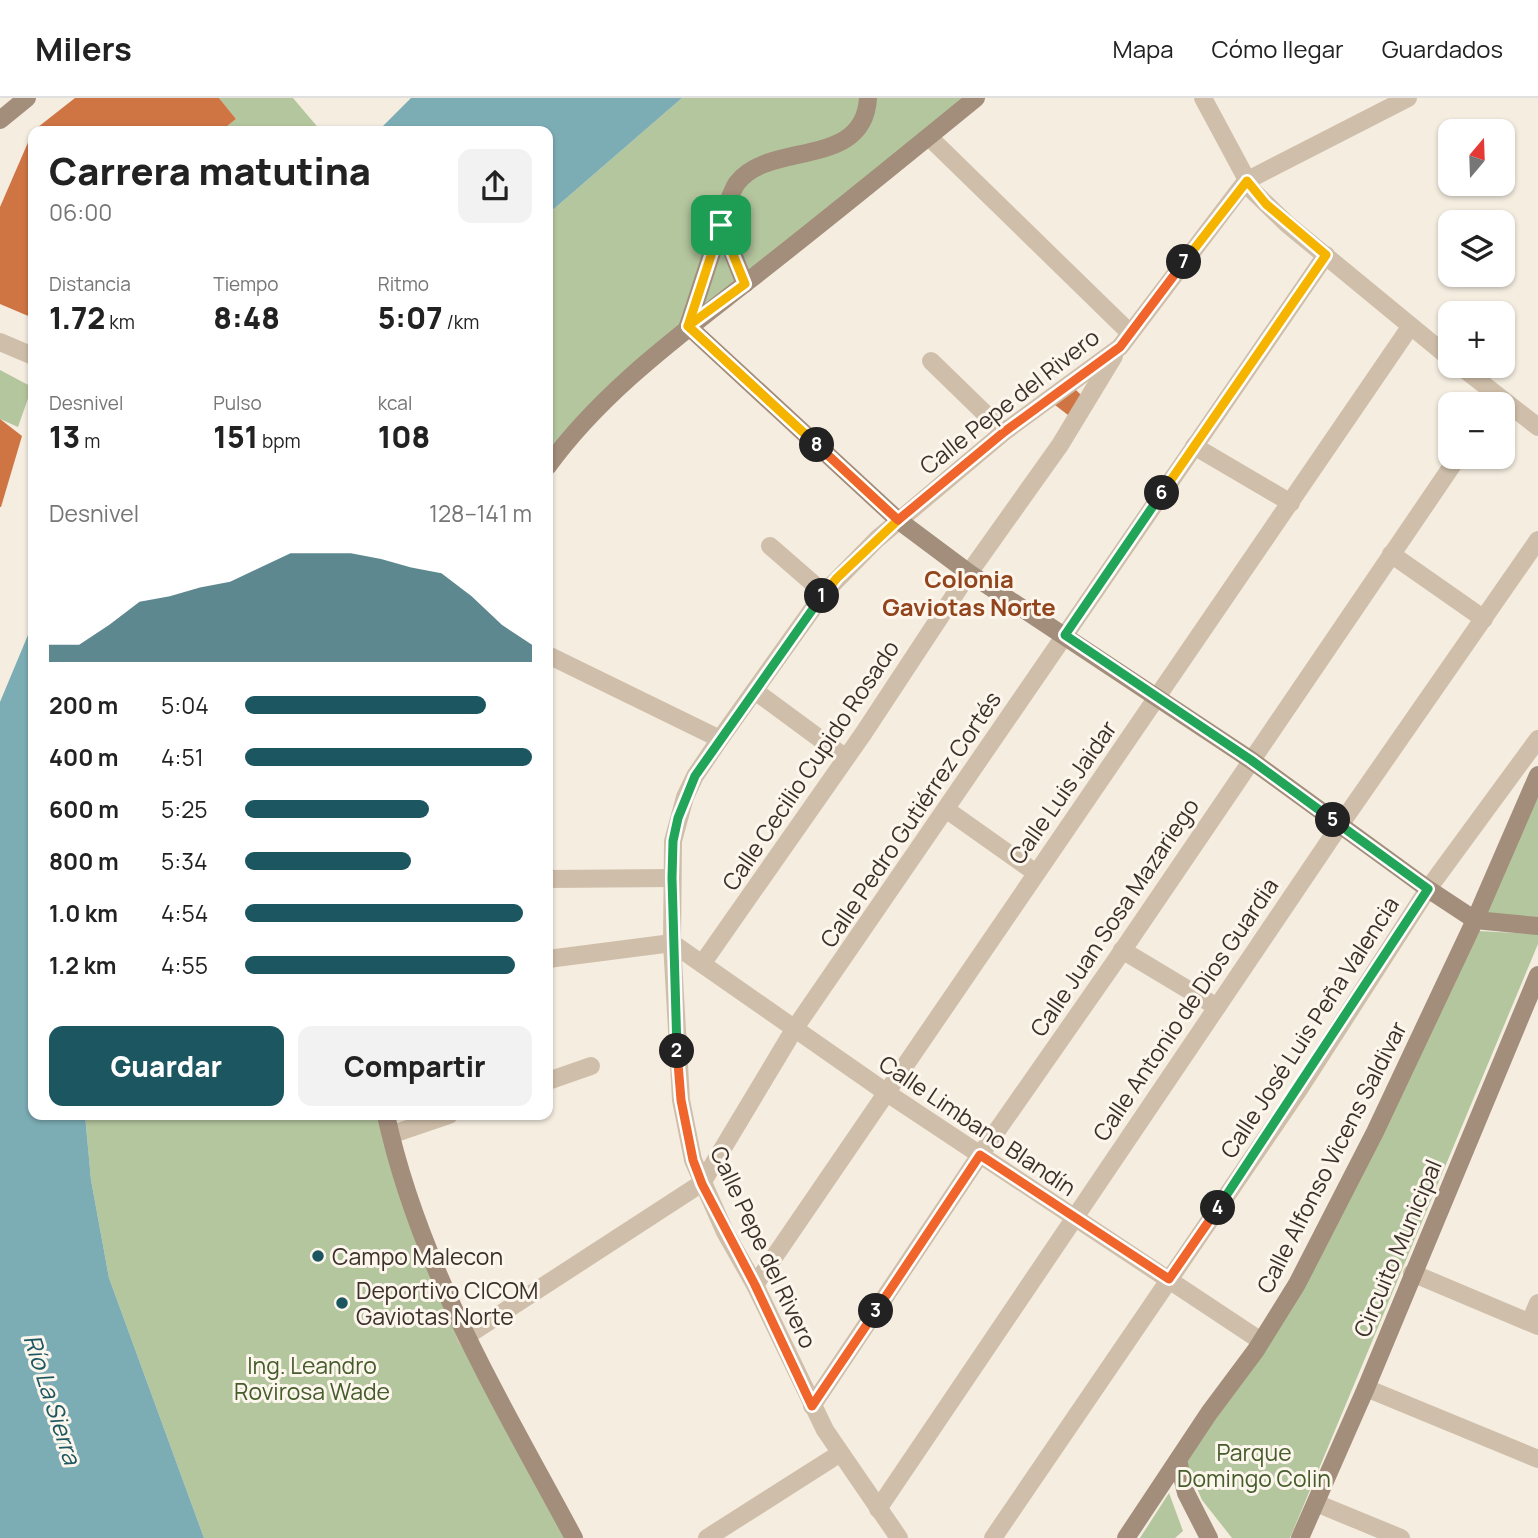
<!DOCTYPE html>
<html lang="es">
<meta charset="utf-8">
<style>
:root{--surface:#fff;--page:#f2f2f2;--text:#222;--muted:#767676;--line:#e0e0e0;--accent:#1b5661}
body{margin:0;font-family:Manrope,sans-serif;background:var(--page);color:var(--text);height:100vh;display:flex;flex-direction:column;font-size:26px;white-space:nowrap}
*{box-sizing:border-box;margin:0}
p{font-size:23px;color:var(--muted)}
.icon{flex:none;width:38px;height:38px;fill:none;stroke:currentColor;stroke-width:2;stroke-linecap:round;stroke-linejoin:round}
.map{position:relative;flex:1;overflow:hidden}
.sheet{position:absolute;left:28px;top:28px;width:525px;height:994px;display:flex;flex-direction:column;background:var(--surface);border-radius:14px;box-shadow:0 2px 5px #0004}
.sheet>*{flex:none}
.needle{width:46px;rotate:19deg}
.fabs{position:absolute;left:1438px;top:21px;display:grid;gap:14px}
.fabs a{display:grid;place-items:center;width:77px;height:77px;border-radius:14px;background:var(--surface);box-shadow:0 2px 5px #0004;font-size:35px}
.pin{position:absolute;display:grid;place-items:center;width:60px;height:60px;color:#fff;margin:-30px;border-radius:14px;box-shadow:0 4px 10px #0006}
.km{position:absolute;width:35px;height:35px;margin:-18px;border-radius:50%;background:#222;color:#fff;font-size:19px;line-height:35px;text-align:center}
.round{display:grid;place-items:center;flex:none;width:74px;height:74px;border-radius:14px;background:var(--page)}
.headline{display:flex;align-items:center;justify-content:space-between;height:119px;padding:0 21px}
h1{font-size:38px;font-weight:800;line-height:52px}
.metrics{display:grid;grid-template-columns:repeat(3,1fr);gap:10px;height:119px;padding:7px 21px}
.metrics div{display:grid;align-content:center}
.metrics b{font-size:30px;font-weight:800}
.metrics small{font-size:19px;font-weight:400}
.metrics p{font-size:19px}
.chart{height:196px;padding:14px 21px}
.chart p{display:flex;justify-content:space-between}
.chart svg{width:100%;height:126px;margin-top:7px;fill:var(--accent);opacity:.7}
.action{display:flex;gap:14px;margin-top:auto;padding:14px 21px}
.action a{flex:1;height:80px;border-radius:14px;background:var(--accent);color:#fff;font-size:28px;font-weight:800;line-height:80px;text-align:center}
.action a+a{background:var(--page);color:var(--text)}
ul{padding:0 21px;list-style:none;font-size:23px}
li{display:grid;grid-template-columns:112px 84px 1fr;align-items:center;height:52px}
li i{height:18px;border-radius:9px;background:var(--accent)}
header{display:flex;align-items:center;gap:42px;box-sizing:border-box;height:98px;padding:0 35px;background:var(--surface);border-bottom:2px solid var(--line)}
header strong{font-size:33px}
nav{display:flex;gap:38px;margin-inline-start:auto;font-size:24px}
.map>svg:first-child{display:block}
</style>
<header>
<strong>Milers</strong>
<nav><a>Mapa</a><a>Cómo llegar</a><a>Guardados</a></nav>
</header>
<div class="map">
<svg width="1538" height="1440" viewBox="0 0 1538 1440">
<rect width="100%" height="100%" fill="#f5ede0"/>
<g fill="#b4c69e">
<polygon points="219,0 293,0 321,33 221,33 236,21"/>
<polygon points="682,0 980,0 688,228 548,370 548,116"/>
<polygon points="0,272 32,289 18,329 0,321"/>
<polygon points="1538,697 1538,824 1484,818"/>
<polygon points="1479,833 1538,836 1538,846 1290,1440 1232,1440 1202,1402 1186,1365 1257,1255"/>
<polygon points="85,1017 386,1017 418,1128 574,1440 204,1440 109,1180 91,1082"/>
<polygon points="1169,1395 1183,1433 1175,1440 1140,1440"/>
</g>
<g fill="#7cadb5">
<polygon points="411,0 682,0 548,116 548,33 378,33"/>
<polygon points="33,525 33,1017 85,1017 91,1082 109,1180 204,1440 0,1440 0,604"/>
</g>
<g fill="#cf7443">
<polygon points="75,0 219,0 236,21 221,33 33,33"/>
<polygon points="33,33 33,220 0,206 0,109"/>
<polygon points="1075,291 1082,298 1068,317 1055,307"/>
<polygon points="0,321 22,338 1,409 0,409"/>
</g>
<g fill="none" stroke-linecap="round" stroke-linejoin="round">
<g stroke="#cfbfaa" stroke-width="18">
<polyline points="1203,0 1253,93 1287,126 1451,261"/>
<polyline points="929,39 1130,235"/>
<polyline points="0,244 33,258"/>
<polyline points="931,263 1004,334"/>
<polyline points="1460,268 1538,329"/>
<polyline points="1194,348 1291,405"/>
<polyline points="770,448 824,495"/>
<polyline points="1391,456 1484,521"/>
<polyline points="548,557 720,641"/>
<polyline points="755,593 846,660"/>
<polyline points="947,712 1036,775"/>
<polyline points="548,781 672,780"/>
<polyline points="1122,852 1217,909"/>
<polyline points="548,861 672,845 887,995 1261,1243"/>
<polyline points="702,866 863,636 969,475 1060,347 1114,258"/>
<polyline points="548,983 591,968"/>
<polyline points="390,1037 449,1017"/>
<polyline points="1412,1175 1538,1228"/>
<polyline points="755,1187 1410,229"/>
<polyline points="1530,1224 1538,1205"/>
<polyline points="465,1239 702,1085 795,930 1326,157"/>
<polyline points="1366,1290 1538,1361"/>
<polyline points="812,1308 980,1057 1114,865 1458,359"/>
<polyline points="1316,1405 1401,1440"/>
<polyline points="878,1411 1340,727 1538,442"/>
<polyline points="707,1440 839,1356"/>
<polyline points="899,1440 825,1332 755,1187 725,1134 693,1062 681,1002 672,845 673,743 685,699 695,678 720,641 824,495 877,441 1004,334 1120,249 1246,83 1408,0"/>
<polyline points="993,1440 1300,990 1428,791 1538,641"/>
</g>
<g stroke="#a38d7b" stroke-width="18">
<polyline points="0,22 27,0"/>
<polyline points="721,126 745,186"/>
<polyline points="688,228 898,422 969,475 1251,662 1428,791 1475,822 1538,828"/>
<path d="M688 228 730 99C732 95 734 89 737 85 769 42 864 72 868 0"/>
<path d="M548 368C601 295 676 240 747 184 824 124 900 62 976 0"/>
<path d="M386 1017C419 1169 501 1304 574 1440"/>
<polyline points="1178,1362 1186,1395 1209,1440"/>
<polyline points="1126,1440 1209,1315 1256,1252 1297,1186 1375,1034 1475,822 1538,677"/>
<polyline points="1300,1440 1366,1290 1538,877"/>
</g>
</g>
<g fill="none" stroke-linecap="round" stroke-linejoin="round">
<g stroke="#fff" stroke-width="14">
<polyline id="split-1" points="721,127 688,228 898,422 837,480 822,498"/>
</g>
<g stroke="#fff" stroke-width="14">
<polyline id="split-2" points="677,953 672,780 673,743 678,720 695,678 822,498"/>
</g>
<g stroke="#fff" stroke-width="14">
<polyline id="split-3" points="677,953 681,1002 693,1062 702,1086 755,1187 812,1308 876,1213"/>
</g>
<g stroke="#fff" stroke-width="14">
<polyline id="split-4" points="876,1213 980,1057 1169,1181 1218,1110"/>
</g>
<g stroke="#fff" stroke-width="14">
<polyline id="split-5" points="1218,1110 1428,791 1333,722"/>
</g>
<g stroke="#fff" stroke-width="14">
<polyline id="split-6" points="1162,395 1065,537 1251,662 1333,722"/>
</g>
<g stroke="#fff" stroke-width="14">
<polyline id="split-7" points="1162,395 1326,157 1266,106 1247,83 1184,164"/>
</g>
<g stroke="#fff" stroke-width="14">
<polyline id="split-8" points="817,347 898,422 1004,334 1120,249 1184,164"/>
</g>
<g stroke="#fff" stroke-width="14">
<polyline id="split-9" points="721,127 745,186 688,228 817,347"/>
</g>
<use href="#split-1" stroke="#f5b400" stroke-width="9"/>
<use href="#split-2" stroke="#22a559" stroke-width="9"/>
<use href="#split-3" stroke="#f0652b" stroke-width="9"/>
<use href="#split-4" stroke="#f0652b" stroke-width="9"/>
<use href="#split-5" stroke="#22a559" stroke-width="9"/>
<use href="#split-6" stroke="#22a559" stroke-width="9"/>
<use href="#split-7" stroke="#f5b400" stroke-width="9"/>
<use href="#split-8" stroke="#f0652b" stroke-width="9"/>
<use href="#split-9" stroke="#f5b400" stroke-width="9"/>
</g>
<g fill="#1b5661" stroke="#fcf6ed" stroke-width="2.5">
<circle cx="318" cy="1158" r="7"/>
<circle cx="342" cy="1205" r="7"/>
</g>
<g text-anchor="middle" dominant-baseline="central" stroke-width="6" stroke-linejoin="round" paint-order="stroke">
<g font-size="23" fill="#3c312a" stroke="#fcf6ed">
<text transform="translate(1009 303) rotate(-38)">Calle Pepe del Rivero</text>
<text transform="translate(810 667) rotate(-56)">Calle Cecilio Cupido Rosado</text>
<text transform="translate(1062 694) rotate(-55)">Calle Luis Jaidar</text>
<text transform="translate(910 721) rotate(-56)">Calle Pedro Gutiérrez Cortés</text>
<text transform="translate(1114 819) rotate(-56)">Calle Juan Sosa Mazariego</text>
<text transform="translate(1185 911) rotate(-56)">Calle Antonio de Dios Guardia</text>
<text transform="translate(1309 929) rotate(-57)">Calle José Luis Peña Valencia</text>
<text transform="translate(978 1027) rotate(34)">Calle Limbano Blandín</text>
<text transform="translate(1331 1059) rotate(-63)">Calle Alfonso Vicens Saldivar</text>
<text transform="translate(764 1149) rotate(65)">Calle Pepe del Rivero</text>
<text transform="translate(1397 1150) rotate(-67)">Circuito Municipal</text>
</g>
<g font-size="23" fill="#3c312a" stroke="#fcf6ed" text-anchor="start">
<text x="332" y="1158">Campo Malecon</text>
<text x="356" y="1192">Deportivo CICOM<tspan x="356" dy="26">Gaviotas Norte</tspan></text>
</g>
<g font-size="23" fill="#455c2b" stroke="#fcf6ed">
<text x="312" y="1267">Ing. Leandro<tspan x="312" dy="26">Rovirosa Wade</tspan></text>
<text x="1254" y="1354">Parque<tspan x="1254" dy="26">Domingo Colin</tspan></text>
</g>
<g font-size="24" font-weight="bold" fill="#92441c" stroke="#fcf6ed">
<text x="969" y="480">Colonia<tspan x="969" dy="28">Gaviotas Norte</tspan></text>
</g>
<g font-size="24" font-style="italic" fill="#1b5661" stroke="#fcf6ed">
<text transform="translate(53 1301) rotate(72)">Río La Sierra</text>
</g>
</g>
</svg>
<div class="fabs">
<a><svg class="needle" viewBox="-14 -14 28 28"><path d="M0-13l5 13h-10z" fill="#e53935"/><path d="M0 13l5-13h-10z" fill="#767676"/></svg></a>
<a><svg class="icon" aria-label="layers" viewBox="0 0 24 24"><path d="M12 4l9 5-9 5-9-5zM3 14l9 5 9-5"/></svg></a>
<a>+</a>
<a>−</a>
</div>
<div class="pin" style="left:721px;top:127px;background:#1e9e55"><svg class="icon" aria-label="arrive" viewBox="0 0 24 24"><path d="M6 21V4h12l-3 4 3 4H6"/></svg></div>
<b class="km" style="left:822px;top:498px">1</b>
<b class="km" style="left:677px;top:953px">2</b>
<b class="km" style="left:876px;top:1213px">3</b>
<b class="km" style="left:1218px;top:1110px">4</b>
<b class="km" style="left:1333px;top:722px">5</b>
<b class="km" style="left:1162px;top:395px">6</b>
<b class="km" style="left:1184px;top:164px">7</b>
<b class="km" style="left:817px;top:347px">8</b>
<section class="sheet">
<div class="headline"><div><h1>Carrera matutina</h1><p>06:00</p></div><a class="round"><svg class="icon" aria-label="share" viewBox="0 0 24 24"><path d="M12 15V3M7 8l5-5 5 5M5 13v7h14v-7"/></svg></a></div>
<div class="metrics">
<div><p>Distancia</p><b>1.72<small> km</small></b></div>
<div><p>Tiempo</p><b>8:48</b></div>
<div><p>Ritmo</p><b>5:07<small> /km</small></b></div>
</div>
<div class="metrics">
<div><p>Desnivel</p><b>13<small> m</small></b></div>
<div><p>Pulso</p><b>151<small> bpm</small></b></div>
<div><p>kcal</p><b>108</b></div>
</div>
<div class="chart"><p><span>Desnivel</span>128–141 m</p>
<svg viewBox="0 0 160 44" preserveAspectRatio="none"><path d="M0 44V38L10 38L20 31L30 23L40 21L50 18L60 16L70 11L80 6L90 6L100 6L110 8L120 11L130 13L140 21L150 31L160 38V44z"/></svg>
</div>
<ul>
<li><b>200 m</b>5:04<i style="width:84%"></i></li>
<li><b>400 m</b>4:51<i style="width:100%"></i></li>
<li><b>600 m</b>5:25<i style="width:64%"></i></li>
<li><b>800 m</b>5:34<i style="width:58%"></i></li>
<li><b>1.0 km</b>4:54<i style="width:97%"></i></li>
<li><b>1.2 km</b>4:55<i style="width:94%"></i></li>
</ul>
<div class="action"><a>Guardar</a><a>Compartir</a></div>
</section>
</div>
